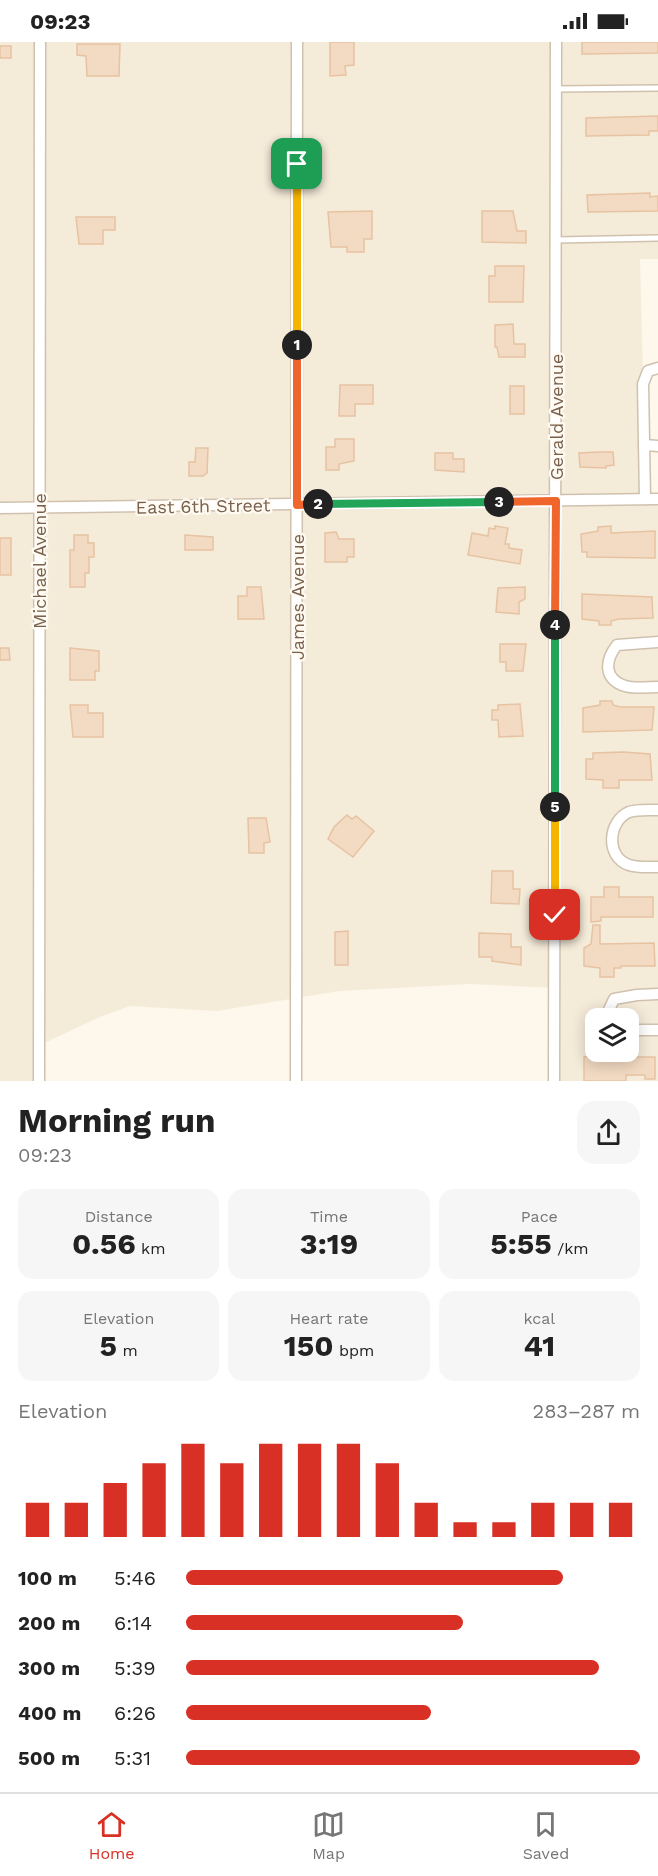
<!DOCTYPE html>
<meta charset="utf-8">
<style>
:root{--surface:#fff;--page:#f6f6f6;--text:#222;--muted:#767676;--line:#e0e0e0;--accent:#d93025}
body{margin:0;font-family:"Work Sans",sans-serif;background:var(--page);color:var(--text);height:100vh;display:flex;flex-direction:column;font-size:22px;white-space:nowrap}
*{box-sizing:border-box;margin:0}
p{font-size:20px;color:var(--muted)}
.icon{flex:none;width:33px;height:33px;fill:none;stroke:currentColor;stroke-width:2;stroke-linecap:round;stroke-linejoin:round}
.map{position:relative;height:1039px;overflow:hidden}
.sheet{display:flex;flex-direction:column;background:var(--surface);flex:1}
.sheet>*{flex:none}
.fabs{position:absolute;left:585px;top:966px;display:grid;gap:12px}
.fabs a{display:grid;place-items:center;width:54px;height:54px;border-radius:12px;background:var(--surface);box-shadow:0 3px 15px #0003;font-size:30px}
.pin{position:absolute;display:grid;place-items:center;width:51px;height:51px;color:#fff;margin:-26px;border-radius:12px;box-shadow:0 3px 9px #0006}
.km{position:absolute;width:30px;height:30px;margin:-15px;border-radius:50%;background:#222;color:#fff;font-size:16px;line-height:30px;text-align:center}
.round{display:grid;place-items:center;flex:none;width:63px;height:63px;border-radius:18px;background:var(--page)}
.head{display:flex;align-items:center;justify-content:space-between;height:102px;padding:0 18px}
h1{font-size:33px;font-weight:700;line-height:45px}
.figures{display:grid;grid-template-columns:repeat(3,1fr);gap:9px;height:102px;padding:6px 18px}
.figures div{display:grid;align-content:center;border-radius:15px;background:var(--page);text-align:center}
.figures b{font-size:30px;font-weight:700}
.figures small{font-size:16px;font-weight:400}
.figures p{font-size:16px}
.chart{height:168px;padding:12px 18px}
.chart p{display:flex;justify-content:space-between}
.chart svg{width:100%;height:108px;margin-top:6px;stroke:var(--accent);stroke-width:6}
ul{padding:0 18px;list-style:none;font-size:20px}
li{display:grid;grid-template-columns:96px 72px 1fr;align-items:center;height:45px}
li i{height:15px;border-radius:8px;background:var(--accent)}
.status{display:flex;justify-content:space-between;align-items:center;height:42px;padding:0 30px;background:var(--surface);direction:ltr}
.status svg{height:16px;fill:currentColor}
.tabs{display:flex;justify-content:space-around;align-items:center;height:84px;border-top:2px solid var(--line);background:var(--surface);font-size:16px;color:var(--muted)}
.tabs a{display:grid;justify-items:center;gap:3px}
.tabs .current{color:var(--accent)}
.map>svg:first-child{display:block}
</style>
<div class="status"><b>09:23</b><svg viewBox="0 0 49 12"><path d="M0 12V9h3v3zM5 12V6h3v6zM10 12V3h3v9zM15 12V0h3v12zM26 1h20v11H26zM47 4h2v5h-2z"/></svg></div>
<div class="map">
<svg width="658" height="1039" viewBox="0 0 658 1039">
<rect width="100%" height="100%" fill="#fdf8eb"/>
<path fill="#f5ebd9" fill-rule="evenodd" d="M0 0H658V217H640L646 454H658V1039H558L557 946 470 942 339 949 217 969 130 964 100 975 40 1003 41 1039H0ZM596 976H628V1010H596Z"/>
<g fill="#f3dac2" stroke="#e6c3a2" stroke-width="1.5">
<polygon points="330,0 354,0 354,23 345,24 346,33 330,34"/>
<polygon points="582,0 658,0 658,11 582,12"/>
<polygon points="77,2 120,2 119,34 87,34 86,14 77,13"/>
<rect x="0" y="4" width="11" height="12"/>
<polygon points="658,74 658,89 649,89 649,93 586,94 586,76"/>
<polygon points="650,151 650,155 658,154 658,169 588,170 587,153"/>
<polygon points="372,169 372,197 364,197 364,210 347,210 347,205 331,205 328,170"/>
<polygon points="482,169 513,169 517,189 526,189 526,201 482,200"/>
<polygon points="76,175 115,175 115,188 103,188 103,202 79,202"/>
<polygon points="495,224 524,224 523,260 489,260 489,234 495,234"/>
<polygon points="513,282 514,302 525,302 525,315 499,315 497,305 495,305 495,283"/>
<polygon points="340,343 373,343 373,362 355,362 355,374 339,374"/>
<rect x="510" y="344" width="14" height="28"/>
<polygon points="335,397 354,397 354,419 339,422 339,428 326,428 326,405 335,405"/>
<polygon points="196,406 208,406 207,431 203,434 189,434 189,420 195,420"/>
<polygon points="600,410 613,410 614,423 606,424 606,426 580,425 579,411"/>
<polygon points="435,411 453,411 453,417 464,417 464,430 435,428"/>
<polygon points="495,484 508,486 505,502 509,502 509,506 522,508 520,522 468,513 472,491 488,494 489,486 495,487"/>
<polygon points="611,484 611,491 655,489 655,516 587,515 587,510 582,510 581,492 598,489 598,485"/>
<polygon points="336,490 339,497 354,497 354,515 347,515 347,520 325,520 325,491"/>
<polygon points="74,493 88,493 88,501 94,501 94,515 89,515 89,531 85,531 85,545 70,545 70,508 74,508"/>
<polygon points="185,493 213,495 213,508 185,508"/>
<rect x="0" y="496" width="11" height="37"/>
<polygon points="247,545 261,545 264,577 238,577 238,554 247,554"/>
<polygon points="525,545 525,557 519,560 519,572 496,570 498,546"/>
<polygon points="582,552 652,555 653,576 619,577 611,579 611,583 599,583 599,579 582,577"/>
<polygon points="500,602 526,602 523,629 506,629 506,620 500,620"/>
<polygon points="0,606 9,606 10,618 0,618"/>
<polygon points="70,606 99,609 99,629 95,629 95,638 70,638"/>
<polygon points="600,659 612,659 613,663 620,665 654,665 652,688 583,690 583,666 600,663"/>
<polygon points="520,662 523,694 499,695 498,678 492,678 492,668 498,668 498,663"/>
<polygon points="70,663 88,663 88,671 103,671 103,695 73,695"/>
<polygon points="624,710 650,712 652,738 619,738 619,746 603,746 603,738 586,737 586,717 593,717 593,711"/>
<polygon points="347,773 352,777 356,774 374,789 353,815 328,797 334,785"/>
<polygon points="248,776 266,776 270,800 264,801 264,811 249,811"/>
<polygon points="492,829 513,829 513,847 520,847 519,862 491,861"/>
<polygon points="604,845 619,845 619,855 653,855 653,875 601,875 601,879 591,880 591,855 604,855"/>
<polygon points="593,883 600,883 600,902 654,901 655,924 621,924 621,926 614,926 614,935 600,935 600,926 584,924 584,906 591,902"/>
<polygon points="348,889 348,923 335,923 335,890"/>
<polygon points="479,891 511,892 511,905 521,905 521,923 492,919 492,915 479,915"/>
<polygon points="600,1010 614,1010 614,1013 621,1013 621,1015 655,1015 655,1037 645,1037 645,1033 626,1033 626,1039 584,1039 584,1015 600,1013"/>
</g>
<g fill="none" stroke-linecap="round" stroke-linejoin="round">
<g stroke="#d0c1af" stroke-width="8">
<g id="lane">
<polyline points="556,47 658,46"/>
<polyline points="556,198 658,196"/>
</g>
</g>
<g stroke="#d0c1af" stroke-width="13">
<g id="street">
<polyline points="644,403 658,404"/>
<polyline points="645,457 643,342 648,329 658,326"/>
<polyline points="0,466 658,457"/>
<path d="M658 600 617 603C605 618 603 637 625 644 634 647 648 645 658 645"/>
<path d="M658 768C649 768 637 767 629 770 608 779 605 815 629 823 638 826 649 825 658 825"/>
<polyline points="611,976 608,970 614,957 637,953 658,952"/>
<polyline points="628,988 658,988"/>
<polyline points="39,1039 40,0"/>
<polyline points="296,1039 297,0"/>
<polyline points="554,1039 556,0"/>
</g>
</g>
<use href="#lane" stroke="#fff" stroke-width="5"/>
<use href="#street" stroke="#fff" stroke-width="10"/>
</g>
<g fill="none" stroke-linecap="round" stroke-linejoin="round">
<g stroke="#fff" stroke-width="12">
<polyline id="split-1" points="297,122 297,303"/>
</g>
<g stroke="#fff" stroke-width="12">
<polyline id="split-2" points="297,303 297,463 318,462"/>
</g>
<g stroke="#fff" stroke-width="12">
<polyline id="split-3" points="318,462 499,460"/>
</g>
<g stroke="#fff" stroke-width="12">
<polyline id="split-4" points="499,460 556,459 555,583"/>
</g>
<g stroke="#fff" stroke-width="12">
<polyline id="split-5" points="555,765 555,583"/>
</g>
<g stroke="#fff" stroke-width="12">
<polyline id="split-6" points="555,873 555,765"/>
</g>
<use href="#split-1" stroke="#f5b400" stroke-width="8"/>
<use href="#split-2" stroke="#f0652b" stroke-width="8"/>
<use href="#split-3" stroke="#22a559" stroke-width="8"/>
<use href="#split-4" stroke="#f0652b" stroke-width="8"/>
<use href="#split-5" stroke="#22a559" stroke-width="8"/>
<use href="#split-6" stroke="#f5b400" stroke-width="8"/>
</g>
<g text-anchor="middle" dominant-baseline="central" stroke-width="4.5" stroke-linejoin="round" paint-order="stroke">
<g font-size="18" fill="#79614d" stroke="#fffbf2">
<text transform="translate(556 375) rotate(-90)">Gerald Avenue</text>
<text transform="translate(203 464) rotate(-1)">East 6th Street</text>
<text transform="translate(39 519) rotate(-90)">Michael Avenue</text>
<text transform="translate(297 555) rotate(-90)">James Avenue</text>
</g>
</g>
</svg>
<div class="fabs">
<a><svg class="icon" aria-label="layers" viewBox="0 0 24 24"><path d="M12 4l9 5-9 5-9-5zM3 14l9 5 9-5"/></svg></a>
</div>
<div class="pin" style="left:297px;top:122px;background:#1e9e55"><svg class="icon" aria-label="arrive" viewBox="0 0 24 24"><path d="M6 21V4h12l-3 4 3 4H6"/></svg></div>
<div class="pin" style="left:555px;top:873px;background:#d93025"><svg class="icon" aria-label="check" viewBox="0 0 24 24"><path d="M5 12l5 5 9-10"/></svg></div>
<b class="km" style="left:297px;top:303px">1</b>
<b class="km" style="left:318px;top:462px">2</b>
<b class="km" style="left:499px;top:460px">3</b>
<b class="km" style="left:555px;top:583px">4</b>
<b class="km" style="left:555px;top:765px">5</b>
</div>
<section class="sheet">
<div class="head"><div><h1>Morning run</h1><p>09:23</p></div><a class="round"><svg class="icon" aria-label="share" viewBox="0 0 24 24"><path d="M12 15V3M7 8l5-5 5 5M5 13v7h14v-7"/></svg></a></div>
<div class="figures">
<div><p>Distance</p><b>0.56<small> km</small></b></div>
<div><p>Time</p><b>3:19</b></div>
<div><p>Pace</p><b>5:55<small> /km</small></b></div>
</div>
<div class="figures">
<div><p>Elevation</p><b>5<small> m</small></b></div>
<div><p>Heart rate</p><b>150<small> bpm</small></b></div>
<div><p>kcal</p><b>41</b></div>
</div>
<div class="chart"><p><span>Elevation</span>283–287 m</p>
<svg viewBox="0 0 160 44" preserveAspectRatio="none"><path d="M5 44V30M15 44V30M25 44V22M35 44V14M45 44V6M55 44V14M65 44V6M75 44V6M85 44V6M95 44V14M105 44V30M115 44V38M125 44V38M135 44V30M145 44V30M155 44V30"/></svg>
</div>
<ul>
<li><b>100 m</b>5:46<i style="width:83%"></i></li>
<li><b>200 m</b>6:14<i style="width:61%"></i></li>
<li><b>300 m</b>5:39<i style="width:91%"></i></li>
<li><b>400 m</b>6:26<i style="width:54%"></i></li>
<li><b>500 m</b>5:31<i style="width:100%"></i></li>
</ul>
</section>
<nav class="tabs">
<a class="current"><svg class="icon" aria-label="home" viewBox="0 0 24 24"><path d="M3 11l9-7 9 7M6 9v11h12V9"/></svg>Home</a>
<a><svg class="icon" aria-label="map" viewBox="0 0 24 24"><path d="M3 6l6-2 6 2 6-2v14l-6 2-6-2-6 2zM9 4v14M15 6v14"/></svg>Map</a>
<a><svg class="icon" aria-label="saved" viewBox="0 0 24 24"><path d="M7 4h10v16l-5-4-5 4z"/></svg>Saved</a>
</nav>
